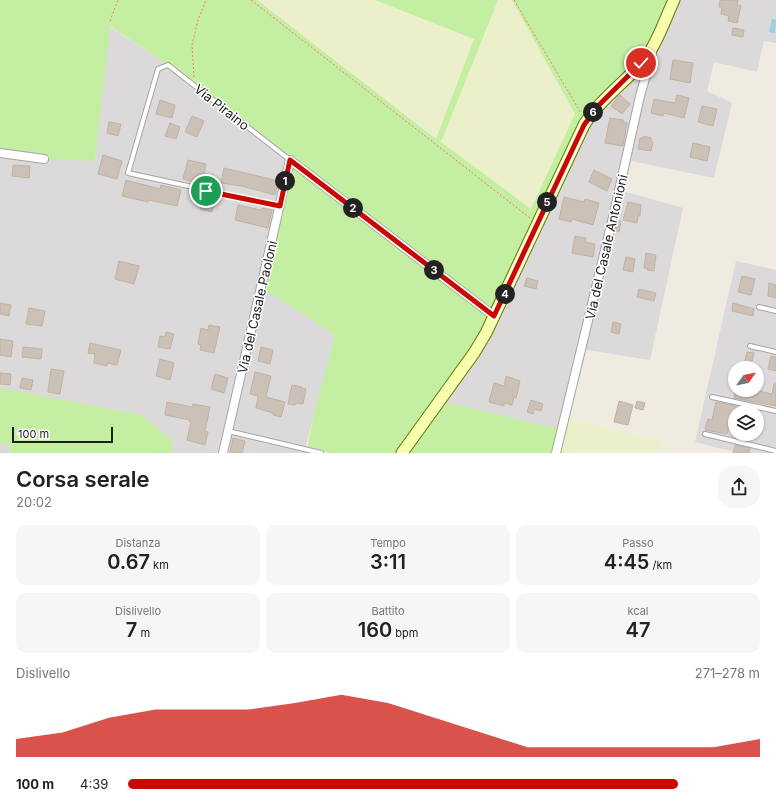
<!DOCTYPE html>
<html lang="it">
<meta charset="utf-8">
<style>
:root{--surface:#fff;--page:#f6f6f6;--text:#222;--muted:#767676;--accent:#c90900}
body{margin:0;font-family:Inter,sans-serif;background:var(--page);color:var(--text);height:100vh;display:flex;flex-direction:column;font-size:15px;white-space:nowrap}
*{box-sizing:border-box;margin:0}
p{font-size:13px;color:var(--muted)}
.icon{flex:none;width:22px;height:22px;fill:none;stroke:currentColor;stroke-width:2;stroke-linecap:round;stroke-linejoin:round}
.map{position:relative;height:453px;overflow:hidden}
.details{display:flex;flex-direction:column;background:var(--surface);flex:1}
.details>*{flex:none}
.needle{width:26px;rotate:57deg}
.tools{position:absolute;left:728px;top:361px;display:grid;gap:8px}
.tools a{display:grid;place-items:center;width:36px;height:36px;border-radius:50%;background:var(--surface);box-shadow:0 1px 3px #0004;font-size:20px}
.scale{position:absolute;left:12px;bottom:10px;width:101px;box-sizing:border-box;padding-left:4px;border:2px solid #1d1d1d;border-top:0;font-size:11px;line-height:14px;white-space:nowrap;color:#1d1d1d;-webkit-text-stroke:3px #fff;paint-order:stroke}
.pin{position:absolute;display:grid;place-items:center;width:34px;height:34px;color:#fff;margin:-17px;border:2px solid #fff;border-radius:50%;box-shadow:0 1px 4px #0007}
.km{position:absolute;width:20px;height:20px;margin:-10px;border-radius:50%;background:#222;color:#fff;font-size:11px;line-height:20px;text-align:center}
.round{display:grid;place-items:center;flex:none;width:42px;height:42px;border-radius:16px;background:var(--page)}
.summary{display:flex;align-items:center;justify-content:space-between;height:68px;padding:0 16px}
h1{font-size:22px;font-weight:600;line-height:30px}
.figures{display:grid;grid-template-columns:repeat(3,1fr);gap:6px;height:68px;padding:4px 16px}
.figures div{display:grid;align-content:center;border-radius:10px;background:var(--page);text-align:center}
.figures b{font-size:20px;font-weight:600}
.figures small{font-size:11px;font-weight:400}
.figures p{font-size:11px}
.chart{height:112px;padding:8px 16px}
.chart p{display:flex;justify-content:space-between}
.chart svg{width:100%;height:72px;margin-top:4px;fill:var(--accent);opacity:.7}
ul{padding:0 16px;list-style:none;font-size:13px}
li{display:grid;grid-template-columns:64px 48px 1fr;align-items:center;height:30px}
li i{height:10px;border-radius:5px;background:var(--accent)}
.map>svg:first-child{display:block}
</style>
<div class="map">
<svg width="776" height="453" viewBox="0 0 776 453">
<rect width="100%" height="100%" fill="#efebe1"/>
<g fill="#dbd9d9" fill-rule="evenodd">
<polygon points="674,0 776,0 776,43 764,41 757,72 714,62 707,91 732,103 714,178 626,160 619,190 683,208 650,360 581,349 562,430 439,401 474,353 576,139"/>
<polygon points="109,26 168,65 290,160 262,287 335,335 305,449 321,453 172,453 172,440 142,415 0,389 0,153 95,161"/>
<path d="M736 261 776 270V453H738L695 442ZM735 368H757V390H735ZM735 412H757V434H735Z"/>
<polygon points="0,443 11,445 10,453 0,453"/>
</g>
<g fill="#ebf0ca">
<polygon points="257,0 375,0 474,39 436,139"/>
<polygon points="498,0 512,0 575,114 531,210 441,142"/>
<polygon points="568,418 660,441 658,453 560,453"/>
</g>
<g fill="#c4eea2">
<polygon points="0,0 257,0 436,139 474,39 375,0 498,0 441,142 531,209 575,114 512,0 671,0 648,49 606,94 492,308 489,308 168,65 110,26 95,161 44,159 0,153"/>
<polygon points="293,167 491,316 475,345 399,453 329,453 307,448 315,409 335,335 264,289"/>
<polygon points="0,388 142,415 172,440 172,453 10,453 11,445 0,443"/>
<polygon points="444,402 560,429 554,453 407,453"/>
</g>
<polygon fill="#9dcee1" points="772,19 776,20 775,33 769,32"/>
<g fill="#cbc1b7" stroke="#c2b2a2">
<polygon points="720,0 738,0 737,5 741,5 737,23 728,21 729,16 721,14 722,7 719,7"/>
<polygon points="733,28 744,30 743,37 732,35"/>
<polygon points="673,60 693,63 690,83 670,79"/>
<polygon points="620,95 630,104 622,114 611,106"/>
<polygon points="677,95 689,98 684,118 664,113 663,116 651,113 654,99 675,103"/>
<polygon points="160,100 175,105 172,118 156,114"/>
<polygon points="702,106 717,109 713,126 698,122"/>
<polygon points="192,116 204,121 197,137 185,132"/>
<polygon points="610,118 623,120 623,122 627,123 623,146 605,143"/>
<polygon points="109,122 121,124 118,136 107,133"/>
<polygon points="170,123 180,127 176,139 165,136"/>
<polygon points="644,136 651,138 651,141 653,142 651,151 638,149 640,138 643,138"/>
<polygon points="693,143 710,147 707,161 690,157"/>
<polygon points="103,155 122,161 117,179 98,174"/>
<polygon points="188,160 206,164 202,184 183,179"/>
<polygon points="13,165 30,166 29,178 12,176"/>
<polygon points="224,168 279,181 275,195 242,186 221,183"/>
<polygon points="594,170 612,179 607,191 589,182"/>
<polygon points="126,180 160,189 161,185 181,190 177,206 149,200 148,202 122,196"/>
<polygon points="203,197 215,199 212,212 200,209"/>
<polygon points="564,197 584,202 585,199 599,203 593,225 572,219 571,222 559,219"/>
<polygon points="628,202 641,205 640,216 638,216 637,223 623,220"/>
<polygon points="238,205 261,210 262,208 272,210 268,228 235,220"/>
<polygon points="618,221 621,221 619,232 615,231"/>
<polygon points="575,236 586,238 585,242 595,244 593,257 572,253"/>
<polygon points="646,253 656,255 654,271 647,270 647,268 644,268"/>
<polygon points="626,257 635,259 633,272 623,270"/>
<polygon points="119,261 139,266 134,284 115,279"/>
<polygon points="742,276 755,279 751,295 738,292"/>
<polygon points="527,278 538,281 536,289 524,286"/>
<polygon points="769,283 776,285 776,298 768,296"/>
<polygon points="639,289 656,293 654,301 637,297"/>
<polygon points="0,303 11,305 9,316 0,314"/>
<polygon points="733,303 754,309 753,316 732,311"/>
<polygon points="29,308 45,311 42,326 26,324"/>
<polygon points="613,322 621,324 619,334 611,332"/>
<polygon points="209,325 220,327 214,353 200,350 201,345 198,344 201,328 208,330"/>
<polygon points="166,332 174,334 170,349 158,347 160,336 165,337"/>
<polygon points="0,339 13,341 11,357 0,355"/>
<polygon points="90,343 121,350 117,365 107,363 107,366 94,363 95,354 88,353"/>
<polygon points="23,347 42,349 41,359 22,357"/>
<polygon points="261,347 273,350 270,364 258,361"/>
<polygon points="747,352 754,353 751,366 744,364"/>
<polygon points="771,356 776,357 776,371 768,369"/>
<polygon points="160,359 174,363 170,380 156,376"/>
<polygon points="51,369 64,371 60,394 48,392"/>
<polygon points="255,372 271,376 266,397 285,402 281,417 273,415 273,413 256,408 258,396 250,394"/>
<polygon points="0,373 11,374 10,385 0,384"/>
<polygon points="215,374 228,378 224,393 211,389"/>
<polygon points="506,376 520,381 516,398 514,397 512,405 504,403 504,406 489,402 494,383 504,386"/>
<polygon points="22,378 33,380 31,390 20,388"/>
<polygon points="774,384 776,384 776,406 734,398 736,390 760,390 759,391 772,394"/>
<polygon points="292,385 302,387 302,388 306,389 303,404 296,403 295,405 288,404"/>
<polygon points="531,400 543,404 541,411 534,409 533,414 527,412"/>
<polygon points="619,401 633,405 628,425 614,422"/>
<polygon points="637,401 645,403 643,410 635,408"/>
<polygon points="167,402 192,407 193,404 210,407 205,431 208,432 205,445 187,440 191,422 189,421 190,420 165,415"/>
<polygon points="716,402 760,411 760,412 735,412 735,424 730,423 727,434 705,430 708,419 712,420"/>
<polygon points="233,438 245,441 242,453 230,453"/>
<polygon points="735,445 750,448 749,453 733,453"/>
</g>
<g fill="none" stroke-linecap="round" stroke-linejoin="round">
<g stroke="#a4a4a4" stroke-width="6">
<g id="lane">
<polyline points="280,206 128,173 158,69 168,65 290,160"/>
<polyline points="759,307 776,311"/>
<polyline points="750,346 776,352"/>
<polyline points="712,397 776,411"/>
<polyline points="228,431 321,453"/>
<polyline points="705,434 776,451"/>
</g>
</g>
<g stroke="#a4a4a4" stroke-width="10">
<g id="street">
<polyline points="0,153 44,159"/>
<polyline points="223,453 290,160 494,316"/>
<polyline points="556,453 614,213 640,96 652,54"/>
</g>
</g>
<g stroke="#657700" stroke-width="13">
<path id="secondary" d="M402 453 474 353 486 333 584 125C600 99 626 82 645 59 658 42 665 19 674 0"/>
</g>
<g stroke="#ff7a62" stroke-width="1" stroke-dasharray="2 2" stroke-linecap="butt">
<polyline points="251,0 530,218"/>
<polyline points="514,0 581,113"/>
<polyline points="110,21 118,0"/>
<polyline points="194,77 192,45 198,20 206,0"/>
</g>
<use href="#lane" stroke="#fff" stroke-width="4"/>
<use href="#street" stroke="#fff" stroke-width="8"/>
<use href="#secondary" stroke="#f7ffaf" stroke-width="11"/>
</g>
<g fill="none" stroke-linecap="round" stroke-linejoin="round">
<g stroke="#fff" stroke-width="8">
<polyline id="route" points="206,191 280,206 290,160 494,316 584,125 598,106 641,63"/>
</g>
<use href="#route" stroke="#c90900" stroke-width="5"/>
</g>
<g text-anchor="middle" dominant-baseline="central" stroke-width="3" stroke-linejoin="round" paint-order="stroke">
<g font-size="13" fill="#1d1d1d" stroke="#fff">
<text transform="translate(222 107) rotate(38)">Via Piraino</text>
<text transform="translate(606 247) rotate(-77)">Via del Casale Antonioni</text>
<text transform="translate(257 307) rotate(-77)">Via del Casale Paoloni</text>
</g>
</g>
</svg>
<div class="tools">
<a><svg class="needle" viewBox="-14 -14 28 28"><path d="M0-13l5 13h-10z" fill="#e53935"/><path d="M0 13l5-13h-10z" fill="#767676"/></svg></a>
<a><svg class="icon" aria-label="layers" viewBox="0 0 24 24"><path d="M12 4l9 5-9 5-9-5zM3 14l9 5 9-5"/></svg></a>
</div>
<div class="scale">100 m</div>
<div class="pin" style="left:206px;top:191px;background:#1e9e55"><svg class="icon" aria-label="arrive" viewBox="0 0 24 24"><path d="M6 21V4h12l-3 4 3 4H6"/></svg></div>
<div class="pin" style="left:641px;top:63px;background:#d93025"><svg class="icon" aria-label="check" viewBox="0 0 24 24"><path d="M5 12l5 5 9-10"/></svg></div>
<b class="km" style="left:285px;top:181px">1</b>
<b class="km" style="left:353px;top:208px">2</b>
<b class="km" style="left:434px;top:270px">3</b>
<b class="km" style="left:505px;top:294px">4</b>
<b class="km" style="left:547px;top:202px">5</b>
<b class="km" style="left:593px;top:112px">6</b>
</div>
<section class="details">
<div class="summary"><div><h1>Corsa serale</h1><p>20:02</p></div><a class="round"><svg class="icon" aria-label="share" viewBox="0 0 24 24"><path d="M12 15V3M7 8l5-5 5 5M5 13v7h14v-7"/></svg></a></div>
<div class="figures">
<div><p>Distanza</p><b>0.67<small> km</small></b></div>
<div><p>Tempo</p><b>3:11</b></div>
<div><p>Passo</p><b>4:45<small> /km</small></b></div>
</div>
<div class="figures">
<div><p>Dislivello</p><b>7<small> m</small></b></div>
<div><p>Battito</p><b>160<small> bpm</small></b></div>
<div><p>kcal</p><b>47</b></div>
</div>
<div class="chart"><p><span>Dislivello</span>271–278 m</p>
<svg viewBox="0 0 160 44" preserveAspectRatio="none"><path d="M0 44V33L10 29L20 20L30 15L40 15L50 15L60 11L70 6L80 11L90 20L100 29L110 38L120 38L130 38L140 38L150 38L160 33V44z"/></svg>
</div>
<ul>
<li><b>100 m</b>4:39<i style="width:87%"></i></li>
</ul>
</section>
